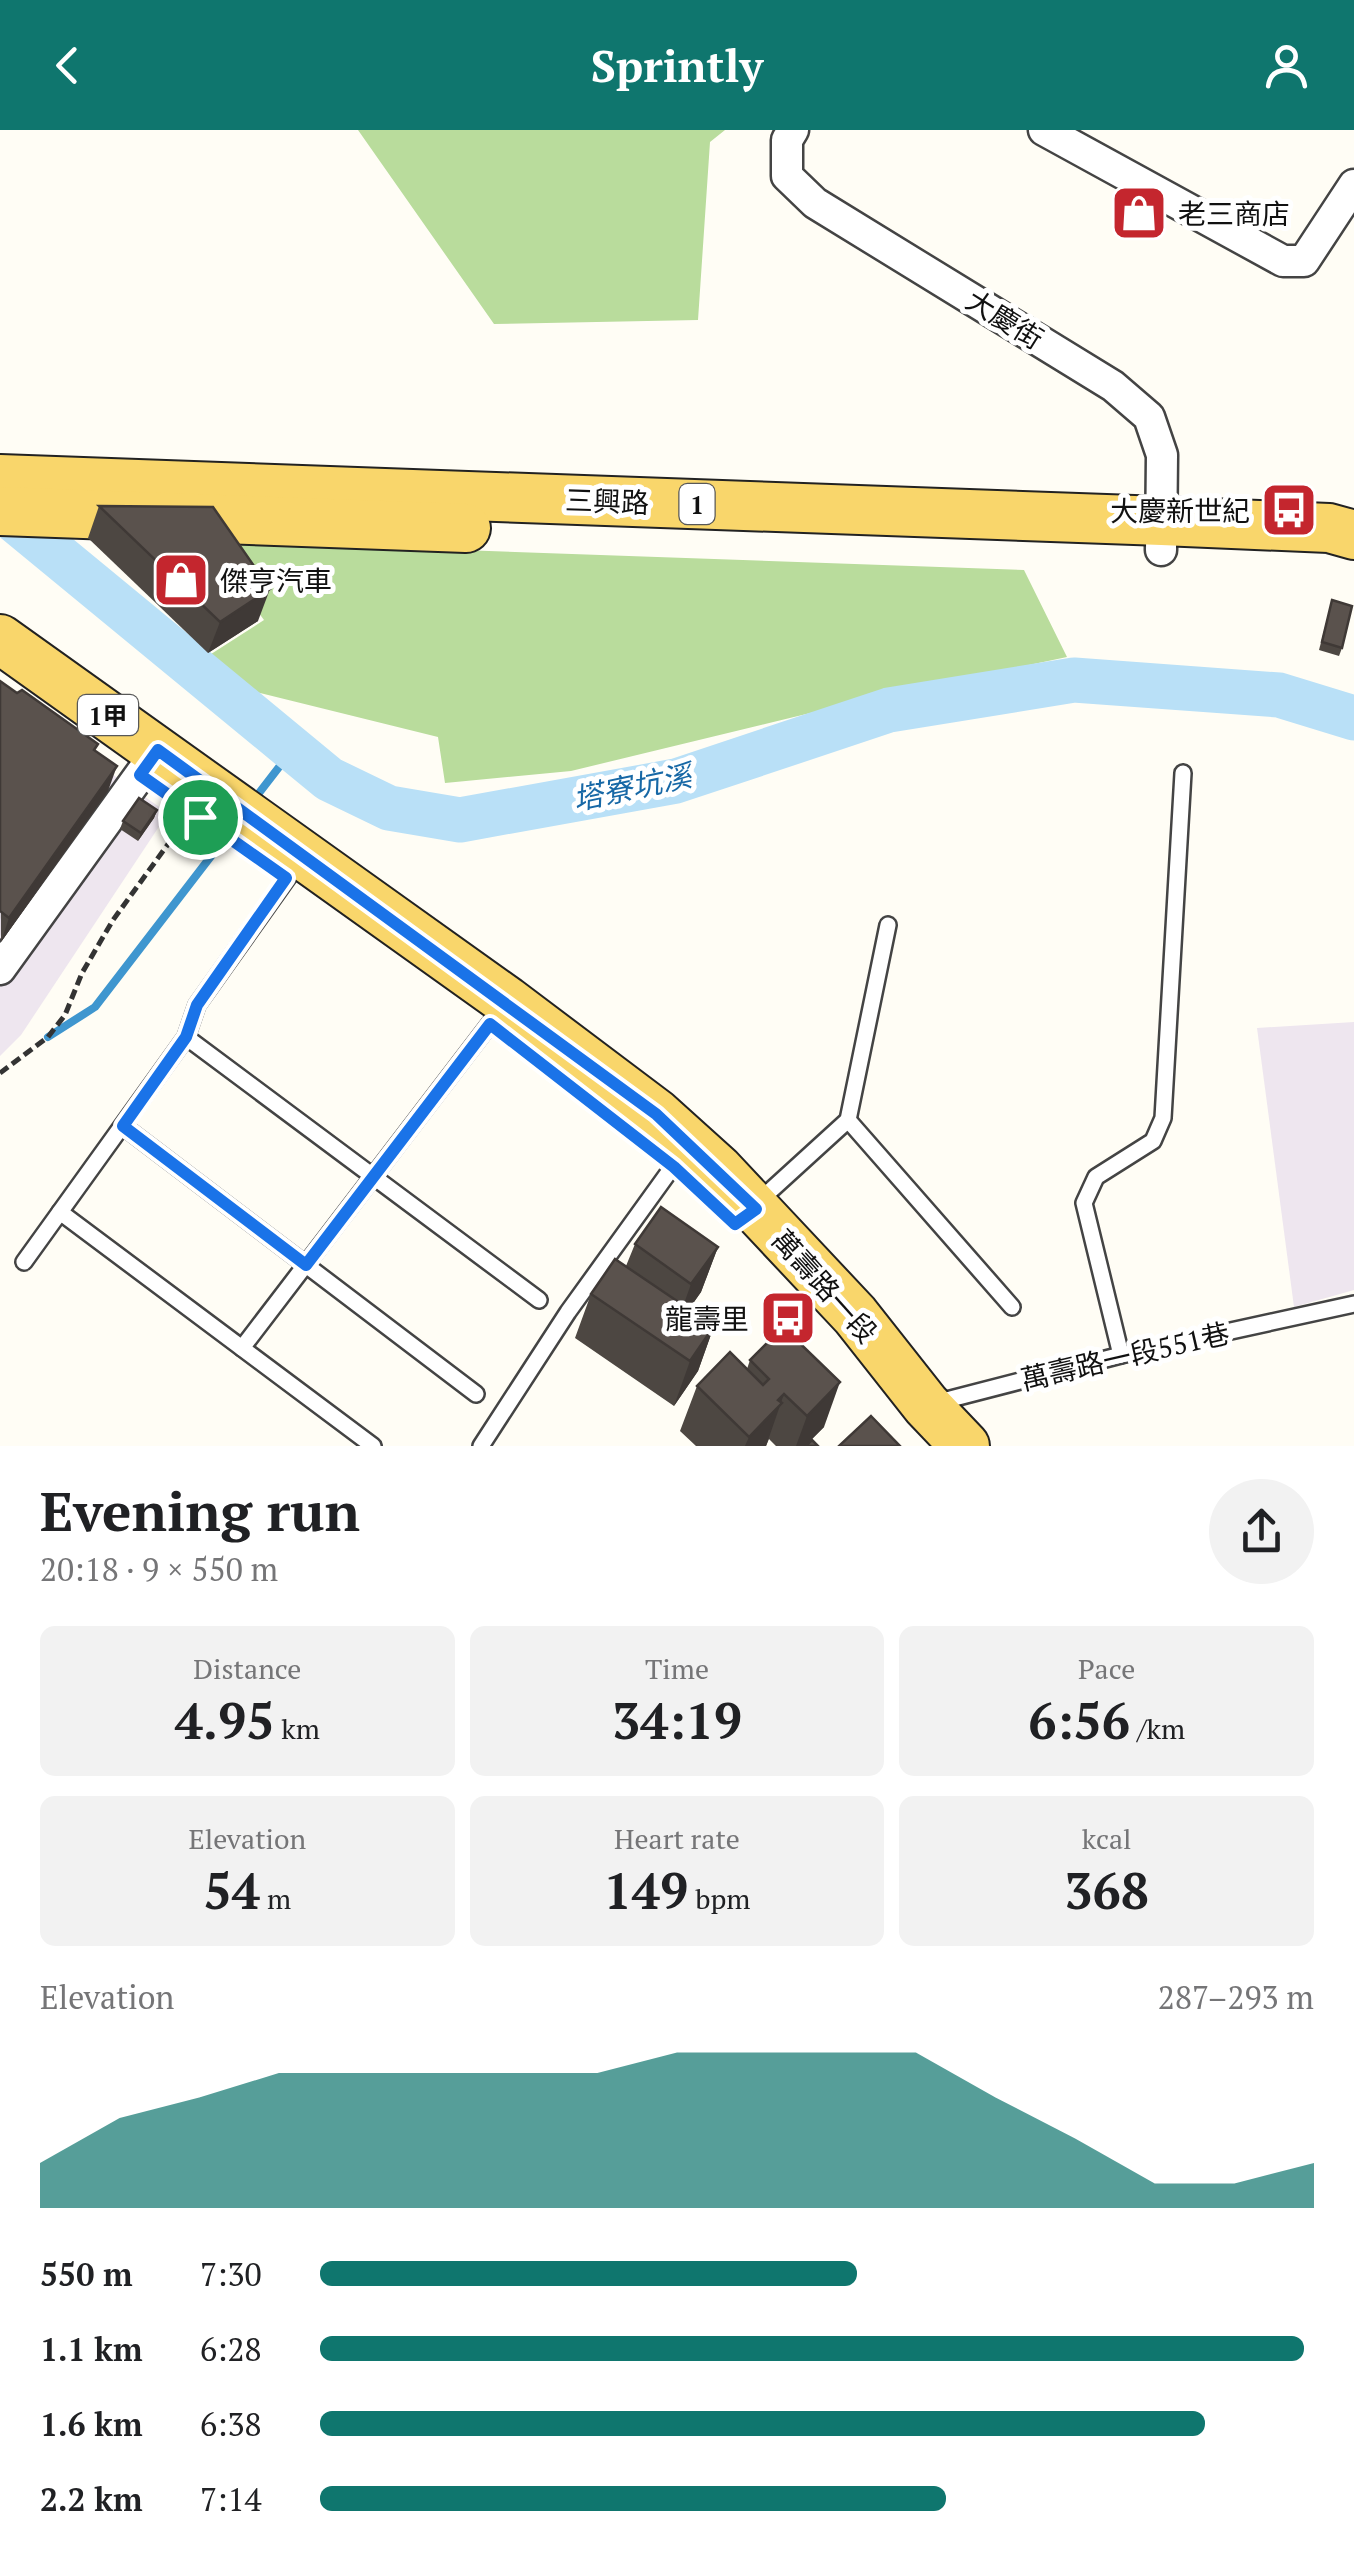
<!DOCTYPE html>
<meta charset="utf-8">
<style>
:root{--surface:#fff;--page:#f2f2f2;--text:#202124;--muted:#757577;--accent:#0f766e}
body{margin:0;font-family:"PT Serif","Noto Sans TC",serif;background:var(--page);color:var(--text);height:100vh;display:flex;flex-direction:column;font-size:38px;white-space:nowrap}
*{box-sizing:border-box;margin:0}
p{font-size:32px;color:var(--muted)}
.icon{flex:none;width:55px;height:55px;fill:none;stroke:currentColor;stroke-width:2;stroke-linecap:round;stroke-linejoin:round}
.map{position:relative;height:1316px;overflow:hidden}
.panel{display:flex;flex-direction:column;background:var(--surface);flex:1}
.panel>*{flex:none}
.pin{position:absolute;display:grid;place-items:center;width:85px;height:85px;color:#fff;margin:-42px;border:5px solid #fff;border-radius:50%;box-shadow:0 2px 10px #0007}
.round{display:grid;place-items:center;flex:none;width:105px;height:105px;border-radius:52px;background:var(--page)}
.overview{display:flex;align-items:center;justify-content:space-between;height:170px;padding:0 40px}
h1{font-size:55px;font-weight:600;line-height:75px}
.stats{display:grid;grid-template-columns:repeat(3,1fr);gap:15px;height:170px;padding:10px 40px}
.stats div{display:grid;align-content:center;border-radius:15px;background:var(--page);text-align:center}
.stats b{font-size:50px;font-weight:600}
.stats small{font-size:28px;font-weight:400}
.stats p{font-size:28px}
.chart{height:280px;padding:20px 40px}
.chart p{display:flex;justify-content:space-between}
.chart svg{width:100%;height:180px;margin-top:10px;fill:var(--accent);opacity:.7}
ul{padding:0 40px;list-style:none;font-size:32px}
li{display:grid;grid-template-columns:160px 120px 1fr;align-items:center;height:75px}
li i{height:25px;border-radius:12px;background:var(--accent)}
header{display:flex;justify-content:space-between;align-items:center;height:130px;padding:0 40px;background:var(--accent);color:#fff;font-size:45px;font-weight:600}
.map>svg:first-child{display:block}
</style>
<header><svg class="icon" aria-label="back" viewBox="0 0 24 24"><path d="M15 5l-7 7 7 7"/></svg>Sprintly<svg class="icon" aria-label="person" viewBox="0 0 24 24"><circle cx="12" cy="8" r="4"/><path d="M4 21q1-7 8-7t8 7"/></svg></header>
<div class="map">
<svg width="1354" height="1316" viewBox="0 0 1354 1316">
<rect width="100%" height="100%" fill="#fffdf5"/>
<g fill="#eee6ef">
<polygon points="0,566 168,683 21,905 0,926"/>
<polygon points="1354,892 1354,1160 1294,1177 1257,898"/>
</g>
<g fill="#b9dc9c">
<polygon points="358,0 725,0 710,12 698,190 494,194"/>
<polygon points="206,411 1024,440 1067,527 860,571 571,641 445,653 438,607 248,560 208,526 264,490"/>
</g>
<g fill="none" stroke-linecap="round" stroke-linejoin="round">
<g stroke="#3f96cf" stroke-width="8">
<polyline points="252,672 293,619"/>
<polyline points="48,907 95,877 235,695"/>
</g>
<polyline stroke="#b9e0f7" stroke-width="45" points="0,378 329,649 389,678 460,690 676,651 889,580 1074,550 1279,565 1354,588"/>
<g stroke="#444" stroke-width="20">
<g id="lane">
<polyline points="186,907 539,1170"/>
<polyline points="848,990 1012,1177"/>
<polyline points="123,996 476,1264"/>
<polyline points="60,1082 373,1316"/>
<polyline points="735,1093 848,990 888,795"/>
<polyline points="24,1132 186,907 197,875 301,729"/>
<polyline points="242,1218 505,874"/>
<polyline points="1121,1225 1084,1073 1096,1047 1153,1011 1163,988 1183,643"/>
<polyline points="935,1273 1121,1225 1354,1174"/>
<polyline points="481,1316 568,1182 687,1017"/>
</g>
</g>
<g stroke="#444" stroke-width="35">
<g id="street">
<polyline points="793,0 787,10 787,46 815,73 1113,256 1149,287 1162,325 1161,420"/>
<polyline points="1044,0 1283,131 1304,131 1354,55"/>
<polyline points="0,839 158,620"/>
</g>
</g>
<g stroke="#222" stroke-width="52">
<g id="primary">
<polyline points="0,349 1162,391 1329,398 1354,405"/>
<polyline points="0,381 466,398"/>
<polyline points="0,509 507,871 657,984 718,1039 855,1185 926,1275 965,1316"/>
</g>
</g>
<polyline stroke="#333" stroke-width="5" stroke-dasharray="10 5" stroke-linecap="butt" points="0,943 48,907 65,885 82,843 113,790 187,688"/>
<use href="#lane" stroke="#fff" stroke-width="15"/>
<use href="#street" stroke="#fff" stroke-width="30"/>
<use href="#primary" stroke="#f9d66b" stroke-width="48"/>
</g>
<g fill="#4d4742">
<polygon points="99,376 258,491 208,523 88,408"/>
<polygon points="1332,470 1342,518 1339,526 1319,520"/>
<polygon points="0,551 95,621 108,661 1,812"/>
<polygon points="157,680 154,688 138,711 120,699 123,691"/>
<polygon points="635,1114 718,1117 701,1162 689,1179 714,1196 698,1241 674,1276 575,1208 591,1164 626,1136"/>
<polygon points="750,1230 824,1297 805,1316 776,1316 769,1309 766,1316 696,1316 680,1301 697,1256 747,1239"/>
</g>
<g fill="#3f3936">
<polygon points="270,459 258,491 208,523 220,492"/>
<polygon points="117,636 108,661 1,812 9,788"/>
<polygon points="157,680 154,688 138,711 141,703"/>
<polygon points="718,1117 701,1162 675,1199 691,1154"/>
<polygon points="714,1196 698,1241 674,1276 690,1231"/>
<polygon points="840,1252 824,1297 805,1316 796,1316 807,1286"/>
<polygon points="784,1264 766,1316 745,1316 749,1307"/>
</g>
<g fill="#5a524d" stroke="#3f3936" stroke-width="2.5">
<polygon points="99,376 213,377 270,459 220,492"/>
<polygon points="1332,470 1352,476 1342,518 1322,512"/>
<polygon points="0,551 17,563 22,560 98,614 94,620 117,636 9,788 0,781"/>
<polygon points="139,668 157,680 141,703 123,691"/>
<polygon points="661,1077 718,1117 691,1154 635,1114"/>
<polygon points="615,1129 714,1196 690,1231 591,1164"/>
<polygon points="783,1197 840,1252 807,1286 784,1264 778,1270 782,1273 749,1307 697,1256 730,1222 763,1255 769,1249 750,1230"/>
<polygon points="871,1286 900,1316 839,1316"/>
<polygon points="812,1310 818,1316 806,1316"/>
</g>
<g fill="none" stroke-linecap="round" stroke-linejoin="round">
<g stroke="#fff" stroke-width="20">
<polygon id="route" points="158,620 656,984 756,1079 735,1094 674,1037 490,894 306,1135 123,996 186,907 197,875 286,748 140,645"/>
</g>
<use href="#route" stroke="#1a73e8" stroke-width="12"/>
</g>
<defs>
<g id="shop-square" transform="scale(2.875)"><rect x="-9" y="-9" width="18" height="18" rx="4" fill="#c4262e" stroke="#fff"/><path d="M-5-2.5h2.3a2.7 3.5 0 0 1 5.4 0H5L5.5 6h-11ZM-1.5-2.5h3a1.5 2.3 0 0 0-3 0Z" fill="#fff"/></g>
<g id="bus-square" transform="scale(2.875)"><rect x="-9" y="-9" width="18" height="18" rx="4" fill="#c4262e" stroke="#fff"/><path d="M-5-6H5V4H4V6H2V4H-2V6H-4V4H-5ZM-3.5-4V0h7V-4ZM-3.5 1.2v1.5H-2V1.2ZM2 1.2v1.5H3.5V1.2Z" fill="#fff"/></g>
</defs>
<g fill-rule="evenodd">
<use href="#shop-square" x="1139" y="83"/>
<use href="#bus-square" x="1289" y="380"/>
<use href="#shop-square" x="181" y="450"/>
<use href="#bus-square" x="788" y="1188"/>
</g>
<g text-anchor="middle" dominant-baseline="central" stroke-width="10" stroke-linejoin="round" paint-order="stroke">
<g fill="#fff" stroke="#585858" stroke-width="2.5">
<rect x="679.5" y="354" width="35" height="40" rx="8"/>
<rect x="78" y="565" width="60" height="40" rx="8"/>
</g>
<g font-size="25" font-weight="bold" fill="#111">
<text x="697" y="374">1</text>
<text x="108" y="585">1甲</text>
</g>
<g font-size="28" fill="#111" stroke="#fff" text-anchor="start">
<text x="1178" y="83">老三商店</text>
<text x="1250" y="380" text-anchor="end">大慶新世紀</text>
<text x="220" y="450">傑亨汽車</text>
<text x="749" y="1188" text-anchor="end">龍壽里</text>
</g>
<g font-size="28" fill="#111" stroke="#fff">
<text transform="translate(1005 189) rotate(32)">大慶街</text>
<text transform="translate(607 371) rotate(2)">三興路</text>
<text transform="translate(825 1156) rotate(48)">萬壽路一段</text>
<text transform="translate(1125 1226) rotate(-13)">萬壽路一段551巷</text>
</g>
<g font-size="30" font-style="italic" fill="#1768a6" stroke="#fff">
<text transform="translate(632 657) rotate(-12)">塔寮坑溪</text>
</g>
</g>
</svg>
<div class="pin" style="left:200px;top:687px;background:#1e9e55"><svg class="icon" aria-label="arrive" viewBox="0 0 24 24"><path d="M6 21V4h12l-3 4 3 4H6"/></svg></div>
</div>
<section class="panel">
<div class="overview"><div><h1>Evening run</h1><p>20:18 · 9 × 550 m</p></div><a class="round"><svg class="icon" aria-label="share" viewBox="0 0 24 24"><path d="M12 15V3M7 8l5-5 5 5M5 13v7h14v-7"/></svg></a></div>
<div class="stats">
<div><p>Distance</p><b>4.95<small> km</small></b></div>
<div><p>Time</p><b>34:19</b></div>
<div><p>Pace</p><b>6:56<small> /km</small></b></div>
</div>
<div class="stats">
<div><p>Elevation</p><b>54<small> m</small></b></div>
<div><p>Heart rate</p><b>149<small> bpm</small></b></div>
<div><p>kcal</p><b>368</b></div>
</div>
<div class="chart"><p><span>Elevation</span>287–293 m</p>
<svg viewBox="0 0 160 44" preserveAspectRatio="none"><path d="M0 44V33L10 22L20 17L30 11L40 11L50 11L60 11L70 11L80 6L90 6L100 6L110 6L120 17L130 27L140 38L150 38L160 33V44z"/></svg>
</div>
<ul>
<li><b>550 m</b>7:30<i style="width:54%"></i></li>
<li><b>1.1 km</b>6:28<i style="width:99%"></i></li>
<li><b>1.6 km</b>6:38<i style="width:89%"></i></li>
<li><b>2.2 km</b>7:14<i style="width:63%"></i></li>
</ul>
</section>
